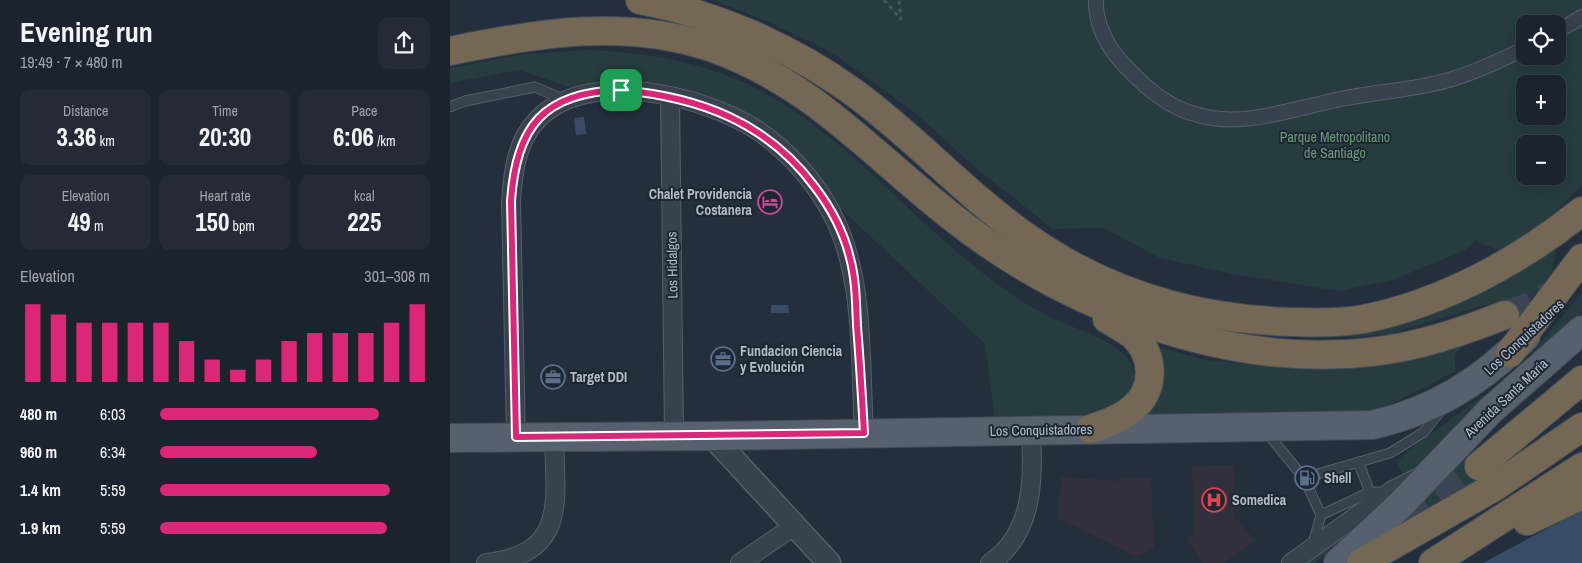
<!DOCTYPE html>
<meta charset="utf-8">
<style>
:root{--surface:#1b232e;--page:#242b36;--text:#f1f3f6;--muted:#a0a4aa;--line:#39404a;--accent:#db2777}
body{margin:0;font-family:"Archivo Narrow",sans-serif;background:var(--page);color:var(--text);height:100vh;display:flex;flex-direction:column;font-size:19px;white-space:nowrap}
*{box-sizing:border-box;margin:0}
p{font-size:16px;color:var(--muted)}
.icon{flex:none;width:28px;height:28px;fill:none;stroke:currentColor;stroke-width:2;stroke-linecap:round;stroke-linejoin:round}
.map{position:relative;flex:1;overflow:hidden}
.side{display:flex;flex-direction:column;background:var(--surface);width:450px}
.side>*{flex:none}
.buttons{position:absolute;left:1066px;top:15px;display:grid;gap:10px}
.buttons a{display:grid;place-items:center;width:50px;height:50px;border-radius:10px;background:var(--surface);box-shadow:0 5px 20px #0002,0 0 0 1px var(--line);font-size:25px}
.pin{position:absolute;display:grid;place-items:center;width:42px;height:42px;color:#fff;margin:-21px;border-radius:10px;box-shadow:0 2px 8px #0006}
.round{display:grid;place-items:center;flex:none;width:52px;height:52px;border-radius:10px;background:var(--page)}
.head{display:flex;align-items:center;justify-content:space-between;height:85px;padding:0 20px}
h1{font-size:28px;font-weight:800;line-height:38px}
.stats{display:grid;grid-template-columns:repeat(3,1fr);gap:8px;height:85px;padding:5px 20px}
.stats div{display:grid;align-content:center;border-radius:10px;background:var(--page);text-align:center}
.stats b{font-size:25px;font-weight:800}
.stats small{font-size:14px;font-weight:400}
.stats p{font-size:14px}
.chart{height:140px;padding:10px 20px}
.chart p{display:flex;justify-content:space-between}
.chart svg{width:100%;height:90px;margin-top:5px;stroke:var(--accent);stroke-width:6}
ul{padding:0 20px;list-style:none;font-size:16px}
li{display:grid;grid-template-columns:80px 60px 1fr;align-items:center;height:38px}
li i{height:12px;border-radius:6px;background:var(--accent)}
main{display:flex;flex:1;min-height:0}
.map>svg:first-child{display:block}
</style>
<main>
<section class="side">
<div class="head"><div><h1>Evening run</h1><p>19:49 · 7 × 480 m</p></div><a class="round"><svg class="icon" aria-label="share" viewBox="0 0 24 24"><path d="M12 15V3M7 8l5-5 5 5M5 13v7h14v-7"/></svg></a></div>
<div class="stats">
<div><p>Distance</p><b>3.36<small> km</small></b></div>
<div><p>Time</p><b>20:30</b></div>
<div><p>Pace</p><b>6:06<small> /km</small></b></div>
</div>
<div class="stats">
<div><p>Elevation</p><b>49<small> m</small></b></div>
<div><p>Heart rate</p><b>150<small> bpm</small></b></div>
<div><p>kcal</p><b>225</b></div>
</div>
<div class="chart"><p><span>Elevation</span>301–308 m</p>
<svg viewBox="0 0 160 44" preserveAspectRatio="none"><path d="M5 44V6M15 44V11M25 44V15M35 44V15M45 44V15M55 44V15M65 44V24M75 44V33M85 44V38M95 44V33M105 44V24M115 44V20M125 44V20M135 44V20M145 44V15M155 44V6"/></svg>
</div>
<ul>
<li><b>480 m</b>6:03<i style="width:81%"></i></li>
<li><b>960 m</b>6:34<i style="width:58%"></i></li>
<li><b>1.4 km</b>5:59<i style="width:85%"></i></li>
<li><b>1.9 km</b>5:59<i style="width:84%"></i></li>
</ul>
</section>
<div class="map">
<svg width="1132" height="563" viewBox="0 0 1132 563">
<rect width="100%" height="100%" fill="#242f3e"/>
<g fill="#32303f">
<polygon points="784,465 785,517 805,541 774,563 752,563 736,538 744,534 742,466"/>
<polygon points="611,477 669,481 669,478 701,477 704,549 685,556 608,518"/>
</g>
<g fill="#263c3f" fill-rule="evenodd">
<path d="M263 0H1132V185L1093 224 1048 250 1027 242 1026 240 1015 250 943 280 889 291 782 274 710 258 654 228 603 229 527 169 463 111 381 52 321 23ZM1075 24H1108V56H1075ZM1075 84H1108V116H1075ZM1075 144H1108V176H1075Z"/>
<path d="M138 50C195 52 254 62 305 88 403 138 469 231 560 293 573 302 587 311 602 318 625 329 691 347 684 380 681 398 660 412 643 417 635 419 623 418 615 418 591 419 568 419 545 420L535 344 390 208 337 143 306 119 260 97 223 87 189 81 154 80 122 88 69 70 0 83V68L75 54Z"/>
<polygon points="1107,240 1102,272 1058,329 1045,302 939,334 894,338 901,332"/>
<polygon points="1132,293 1132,312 1076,360"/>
<polygon points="1024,338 1005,355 1005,372 929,410 843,418 686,414 703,346 757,360 815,366 920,365"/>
<path d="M1034 395 1035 397 1003 434 959 475 952 473 947 462C948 457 1023 403 1034 395Z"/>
<polygon points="1013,454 1032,482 947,529 944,525"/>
<polygon points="921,516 865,563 857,563"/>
</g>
<g fill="#394c67">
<polygon points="134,117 136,134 126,135 124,118"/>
<polygon points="321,305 338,305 339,313 321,313"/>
<polygon points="1132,510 1132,563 1033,563"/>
</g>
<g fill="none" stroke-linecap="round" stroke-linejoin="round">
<g stroke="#3a4453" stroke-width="28" stroke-dasharray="28 14" stroke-linecap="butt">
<polyline points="1055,315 1083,305 1110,290"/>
<polyline points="921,547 1028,467"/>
</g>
<g stroke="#565f6c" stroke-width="11">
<g id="service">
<polyline points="0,107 15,101 85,87 115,100"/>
<polyline points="817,433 854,478 871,515 863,544"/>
<polyline points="908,462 920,492"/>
<polyline points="854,478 940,453 974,432 991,410"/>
<polyline points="871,515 920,492 935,492"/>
</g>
</g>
<g stroke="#565f6c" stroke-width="16">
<g id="pedestrian">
<path d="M646 0C645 25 659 50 676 67 696 88 719 108 748 115 792 128 842 109 886 100 918 93 951 91 983 84 1016 77 1046 63 1075 48"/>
<polyline points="1108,31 1132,17"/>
</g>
</g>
<g stroke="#565f6c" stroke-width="20">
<g id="minor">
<polyline points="220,96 224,435"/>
<path d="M66 437 61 201C63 173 66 142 87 120 137 67 253 95 307 130 338 151 365 181 382 214 415 275 410 364 414 433"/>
<path d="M36 563C119 554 105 499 104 436"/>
<polyline points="290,563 344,526"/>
<path d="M540 563C585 533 583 477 581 430"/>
<polyline points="841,563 941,491 967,478"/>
</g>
</g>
<g stroke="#565f6c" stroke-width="25">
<polyline id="tertiary" points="262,436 379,563"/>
</g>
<g stroke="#414a57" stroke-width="30">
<g id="primary">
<path d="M0 438 262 436 922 425C984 411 1032 381 1076 336"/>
<polyline points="888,563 951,504 1041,410 1132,330"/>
</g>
</g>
<g stroke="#434c59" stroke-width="30">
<g id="motorway">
<path d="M190 0C265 14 341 47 403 92 464 136 514 193 575 236 655 293 747 320 845 322 868 323 891 323 914 319 993 303 1070 261 1132 211"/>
<path d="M0 51C87 33 175 18 263 48 365 85 420 153 502 217 614 306 776 369 921 352 968 347 1011 332 1055 315"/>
<polyline points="1060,353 1132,258"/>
<path d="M640 429C655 424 670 419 682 409 706 390 705 356 683 335 675 329 665 324 657 319"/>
<polyline points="1029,466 1132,380"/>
<polyline points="1077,521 1132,495"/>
<polyline points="911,563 1046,486 1132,427"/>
<polyline points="983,563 1132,467"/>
</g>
</g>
<polyline stroke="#44595c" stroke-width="3" stroke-dasharray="4 4" stroke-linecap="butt" points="434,0 451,19 449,0"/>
<use href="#service" stroke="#38414e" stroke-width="9"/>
<use href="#pedestrian" stroke="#38414e" stroke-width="14"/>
<use href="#minor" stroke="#38414e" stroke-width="18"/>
<use href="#tertiary" stroke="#38414e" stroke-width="22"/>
<use href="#primary" stroke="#56606e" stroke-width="28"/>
<use href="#motorway" stroke="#746855" stroke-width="28"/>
</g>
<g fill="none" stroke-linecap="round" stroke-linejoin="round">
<g stroke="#fff" stroke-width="10">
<path id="route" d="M171 90C249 97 317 122 365 187 381 208 394 233 400 258 406 280 406 303 407 326 410 362 412 397 414 433L66 437 61 201C66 127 93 92 171 90Z"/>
</g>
<use href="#route" stroke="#db2777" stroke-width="6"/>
</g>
<defs>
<g id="hotel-ring" transform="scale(1.25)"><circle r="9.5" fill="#1d2633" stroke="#d1479c" stroke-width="1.5"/><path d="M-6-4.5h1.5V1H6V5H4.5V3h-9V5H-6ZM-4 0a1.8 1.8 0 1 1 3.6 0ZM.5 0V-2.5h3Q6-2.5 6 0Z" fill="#d1479c"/></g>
<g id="office-ring" transform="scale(1.25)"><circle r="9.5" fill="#1d2633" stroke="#5c6f8a" stroke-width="1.5"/><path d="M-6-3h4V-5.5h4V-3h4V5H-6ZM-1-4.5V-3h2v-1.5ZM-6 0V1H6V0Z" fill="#5c6f8a"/></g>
<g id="fuel-ring" transform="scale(1.25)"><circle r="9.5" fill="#1d2633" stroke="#5c6f8a" stroke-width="1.5"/><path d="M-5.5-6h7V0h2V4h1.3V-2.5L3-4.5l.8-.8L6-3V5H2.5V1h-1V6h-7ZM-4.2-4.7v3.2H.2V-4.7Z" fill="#5c6f8a"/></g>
<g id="hospital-ring" transform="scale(1.25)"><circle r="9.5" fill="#1d2633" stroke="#e0444e" stroke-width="1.5"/><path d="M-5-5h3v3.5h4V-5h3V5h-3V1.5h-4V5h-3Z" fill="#e0444e"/></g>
</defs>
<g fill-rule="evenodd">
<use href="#hotel-ring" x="320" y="202"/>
<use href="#office-ring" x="273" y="359"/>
<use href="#office-ring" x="103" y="377"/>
<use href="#fuel-ring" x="857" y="478"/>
<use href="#hospital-ring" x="764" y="500"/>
</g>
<g text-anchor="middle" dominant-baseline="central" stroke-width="4" stroke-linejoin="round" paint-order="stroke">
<g font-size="14" fill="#6b9a76" stroke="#1d2633">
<text x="885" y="137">Parque Metropolitano<tspan x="885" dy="16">de Santiago</tspan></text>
</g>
<g font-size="14" font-weight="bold" fill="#b4bcc9" stroke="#1d2633" text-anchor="start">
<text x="302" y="194" text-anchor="end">Chalet Providencia<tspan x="302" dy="16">Costanera</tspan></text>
<text x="290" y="351">Fundacion Ciencia<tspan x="290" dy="16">y Evolución</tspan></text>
<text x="120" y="377">Target DDI</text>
<text x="874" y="478">Shell</text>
<text x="782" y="500">Somedica</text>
</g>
<g font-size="14" fill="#b4bcc9" stroke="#1d2633">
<text transform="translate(222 265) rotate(-91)">Los Hidalgos</text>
<text transform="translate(1074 337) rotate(-43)">Los Conquistadores</text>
<text transform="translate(1056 398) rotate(-43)">Avenida Santa María</text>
<text transform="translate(591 430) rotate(-1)">Los Conquistadores</text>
</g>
</g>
</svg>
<div class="buttons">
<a><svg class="icon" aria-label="locate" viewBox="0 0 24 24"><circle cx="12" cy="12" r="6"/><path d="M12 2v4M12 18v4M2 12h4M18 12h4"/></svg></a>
<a>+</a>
<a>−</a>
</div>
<div class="pin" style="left:171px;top:90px;background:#1e9e55"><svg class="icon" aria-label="arrive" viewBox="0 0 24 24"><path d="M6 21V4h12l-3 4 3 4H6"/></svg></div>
</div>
</main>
